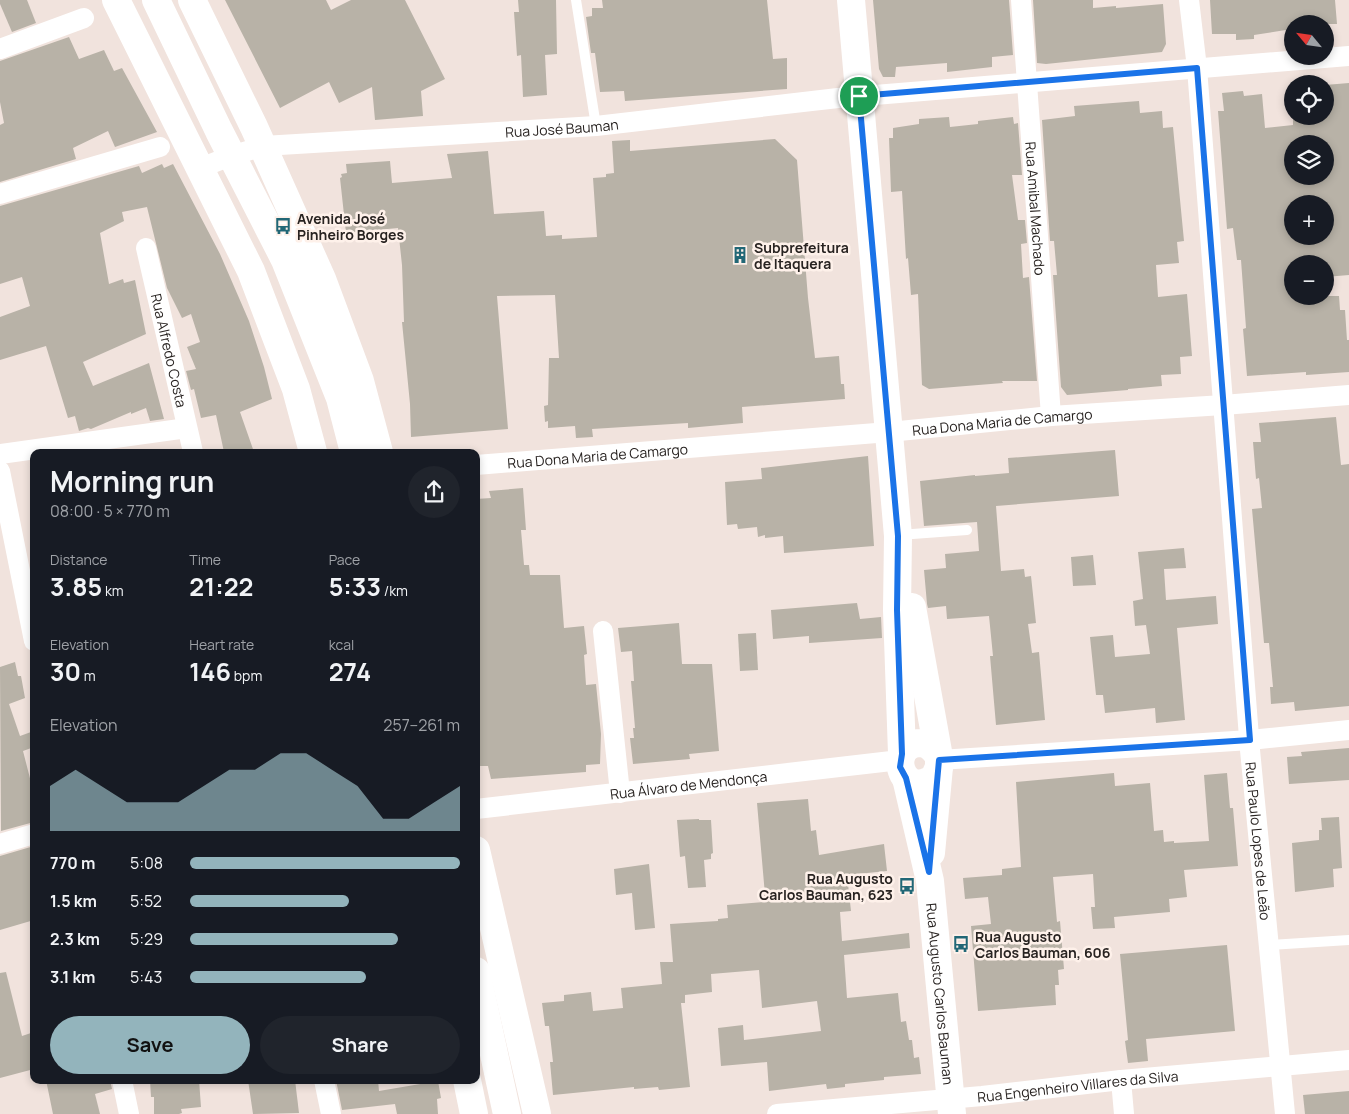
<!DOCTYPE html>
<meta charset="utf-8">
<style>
:root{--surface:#171b24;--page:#20242c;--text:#f1f3f6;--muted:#9ea1a6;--accent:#93b4bc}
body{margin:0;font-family:Manrope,sans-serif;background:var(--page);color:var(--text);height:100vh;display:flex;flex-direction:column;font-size:19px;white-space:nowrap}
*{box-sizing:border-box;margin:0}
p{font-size:16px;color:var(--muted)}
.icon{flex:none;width:28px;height:28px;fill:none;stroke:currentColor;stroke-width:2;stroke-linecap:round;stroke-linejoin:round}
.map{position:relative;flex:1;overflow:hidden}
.side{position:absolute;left:30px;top:449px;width:450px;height:635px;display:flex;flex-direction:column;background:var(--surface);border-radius:10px;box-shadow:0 2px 8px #0003}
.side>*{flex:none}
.needle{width:32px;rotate:299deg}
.fabs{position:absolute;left:1284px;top:15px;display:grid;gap:10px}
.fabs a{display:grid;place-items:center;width:50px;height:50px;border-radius:50%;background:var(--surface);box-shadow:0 2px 8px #0003;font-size:25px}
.pin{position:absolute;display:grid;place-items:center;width:42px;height:42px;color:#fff;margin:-21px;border:2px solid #fff;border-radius:50%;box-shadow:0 1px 5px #0007}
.round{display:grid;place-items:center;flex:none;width:52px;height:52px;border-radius:26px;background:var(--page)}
.head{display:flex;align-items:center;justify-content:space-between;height:85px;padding:0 20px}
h1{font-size:28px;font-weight:700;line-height:38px}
.figures{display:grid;grid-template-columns:repeat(3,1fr);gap:8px;height:85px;padding:5px 20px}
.figures div{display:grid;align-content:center}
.figures b{font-size:25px;font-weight:700}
.figures small{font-size:14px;font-weight:400}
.figures p{font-size:14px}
.chart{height:140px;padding:10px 20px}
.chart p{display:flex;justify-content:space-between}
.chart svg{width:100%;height:90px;margin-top:5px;fill:var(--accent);opacity:.7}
.cta{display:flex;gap:10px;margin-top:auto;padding:10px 20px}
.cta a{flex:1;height:58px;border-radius:30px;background:var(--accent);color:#111;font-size:20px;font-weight:700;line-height:58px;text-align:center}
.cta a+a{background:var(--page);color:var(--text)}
ul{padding:0 20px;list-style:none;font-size:16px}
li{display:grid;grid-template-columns:80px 60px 1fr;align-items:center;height:38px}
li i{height:12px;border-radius:6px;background:var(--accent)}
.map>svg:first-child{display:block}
</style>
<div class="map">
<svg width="1349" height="1114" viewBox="0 0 1349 1114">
<rect width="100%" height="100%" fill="#f1e3dd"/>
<g fill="#b8b2a7" fill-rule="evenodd">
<polygon points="0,0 27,0 36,23 12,32 0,4"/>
<polygon points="225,0 326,0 331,10 351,0 405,0 445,79 421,91 423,116 375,120 372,87 339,103 329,82 280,108"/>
<polygon points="518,0 556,0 557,54 545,55 547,95 523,97 521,55 517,56 514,12 519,12"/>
<polygon points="602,0 767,0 773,59 787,58 787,89 625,101 624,91 600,92 595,53 591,53 586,17 592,16 592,8 603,8"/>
<polygon points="873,0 1009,0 1013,55 992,57 992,67 947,72 947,63 896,67 895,77 883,77 879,69"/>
<polygon points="1033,0 1093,0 1093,8 1116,6 1116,8 1163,4 1166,44 1162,52 1046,64 1037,63"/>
<polygon points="1210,0 1335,0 1337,24 1292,24 1292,29 1254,35 1254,39 1236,40 1236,34 1212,34"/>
<polygon points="69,37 79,59 104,50 114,71 122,68 157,132 115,147 108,131 73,148 76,159 0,182 0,125 4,123 0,102 0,61"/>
<path d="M1349 83V275L1325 277V264H1292V296H1339L1340 310H1345L1347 340H1349V372L1306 375V372L1247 376 1243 329 1246 328 1241 260H1237L1233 228 1227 229 1218 111H1224L1222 93 1243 91 1244 96 1262 94 1265 128 1293 125V116H1325V85ZM1292 144H1325V176H1292ZM1292 204H1326L1325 236H1292Z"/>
<polygon points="1139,101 1140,113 1162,111 1163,128 1173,127 1184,241 1177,242 1179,263 1156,265 1158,297 1187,294 1192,356 1180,357 1181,374 1161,375 1162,386 1128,389 1128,390 1067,395 1061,387 1053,275 1057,275 1054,241 1050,241 1042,120 1075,116 1074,106"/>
<polygon points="949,117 950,127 978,124 978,121 1013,117 1014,124 1018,123 1022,175 1012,175 1018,220 1025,220 1027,243 1021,244 1023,278 1029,277 1037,381 1002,381 1003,383 929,389 922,385 918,294 911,295 908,258 906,259 902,191 891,192 889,138 893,138 893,128 919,124 919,119"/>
<polygon points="775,139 797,160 808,298 815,358 839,356 841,384 844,384 845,399 742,407 743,423 688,428 688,423 592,429 593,437 576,438 575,426 548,428 548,421 545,422 544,406 548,405 549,358 559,358 555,295 497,296 508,429 411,437 410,404 402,322 404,322 402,265 398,228 346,233 340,178 342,177 341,174 347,173 346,164 390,161 392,183 452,178 447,154 488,151 494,214 544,211 546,236 562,235 562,239 597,237 593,178 606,177 606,174 614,173 612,141 630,140 630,151"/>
<polygon points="162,164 164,168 173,164 220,254 249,321 264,367 272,399 240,412 254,452 224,452 216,415 201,418 194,389 191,390 186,371 196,369 187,347 200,342 191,314 182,318 167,288 147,207 122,212 124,221 100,233 109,284 123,279 124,283 135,280 146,334 83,362 93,386 149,363 164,419 150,421 146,408 131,414 131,412 91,429 88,428 79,431 75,416 68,418 46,346 0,360 0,317 30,306 22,277 0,284 0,206 139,166 142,173"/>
<polygon points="1336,417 1341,465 1349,464 1349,706 1295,711 1294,702 1271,704 1270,687 1273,687 1269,643 1264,643 1252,509 1262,508 1259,478 1256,479 1253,442 1261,442 1259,423"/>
<polygon points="1115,450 1119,496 996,506 1001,571 1024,569 1025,577 1031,576 1036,623 1028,624 1032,653 1039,652 1045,720 996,725 990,656 993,656 989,616 947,619 946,606 928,608 927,604 924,570 946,568 945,554 979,551 977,522 924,526 920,481 975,475 975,476 1009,473 1008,458"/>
<polygon points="868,456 874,546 784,553 783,536 765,538 765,535 758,537 757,527 738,529 737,524 727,525 725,482 762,479 761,468"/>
<polygon points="523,488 526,530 521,530 524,565 529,565 530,575 560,575 564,628 584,626 587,654 584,655 586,685 596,684 601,734 600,764 586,765 586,772 491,779 488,766 479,766 476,753 476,499 491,498 489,491"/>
<polygon points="1184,548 1186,568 1164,569 1166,600 1216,596 1218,624 1177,628 1185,720 1156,723 1155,708 1105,713 1103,695 1096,695 1090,637 1113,635 1115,657 1150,654 1146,625 1135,626 1133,601 1143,599 1138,552"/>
<polygon points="1093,555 1096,585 1073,586 1071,557"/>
<polygon points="857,603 860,619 881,617 882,638 809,643 809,636 773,639 771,610"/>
<polygon points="679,623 682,664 712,664 719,751 689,754 690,759 633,764 630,738 634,738 633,728 635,728 631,681 634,681 632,651 621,652 618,628"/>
<polygon points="756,633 758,670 740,671 738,634"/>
<polygon points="15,662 18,676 21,676 25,698 9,704 20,736 31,732 34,747 23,751 34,794 34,822 1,831 0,667"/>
<polygon points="1349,748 1349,780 1289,784 1287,757 1302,756 1301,752"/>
<polygon points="1114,773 1115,786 1150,783 1154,831 1163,830 1164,842 1174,841 1174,843 1209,841 1204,775 1227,773 1230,808 1233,808 1238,866 1184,870 1187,897 1169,899 1170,912 1114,917 1115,928 1093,929 1091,907 1095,907 1093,874 1053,877 1057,922 1060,921 1064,969 1058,970 1059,985 1055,985 1056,1005 978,1011 971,926 991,924 988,897 965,899 963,878 1002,875 1002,869 1021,867 1016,782"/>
<polygon points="808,799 811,831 816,830 819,855 884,844 887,871 847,875 851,911 840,912 842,941 909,933 910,948 844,955 847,998 898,993 901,1022 906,1021 909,1040 912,1040 914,1058 919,1057 921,1074 884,1077 884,1080 845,1084 845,1087 827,1089 826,1084 769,1091 767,1062 721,1066 718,1028 743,1025 744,1040 821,1031 817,1001 762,1008 759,970 711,974 712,992 685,995 685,1003 681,1003 690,1087 659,1090 658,1087 634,1089 634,1087 553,1095 550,1062 553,1062 549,1026 545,1026 542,1003 564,1001 564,995 591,992 593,1011 623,1008 621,988 662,984 660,962 673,962 670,924 718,921 718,919 728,918 727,905 764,902 764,895 765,895 757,803"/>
<polygon points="1339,817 1342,868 1333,869 1334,887 1295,892 1292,843 1319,840 1319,830 1322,830 1321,818"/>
<polygon points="699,819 699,820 711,820 713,853 711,854 711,859 704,860 706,887 688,888 685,856 680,857 677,820"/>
<polygon points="34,846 34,920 0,930 0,856"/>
<polygon points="649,864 655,928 635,930 632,893 616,895 614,869"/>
<polygon points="1227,945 1235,1031 1146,1039 1148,1061 1128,1063 1125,1041 1128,1040 1120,954"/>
<polygon points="6,972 22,1036 34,1032 34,1069 0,1078 0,973"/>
<polygon points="46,1080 110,1080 112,1089 95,1094 100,1114 53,1114"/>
<polygon points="150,1080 199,1080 201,1107 181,1109 182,1113 179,1114 154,1114 154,1097 151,1097"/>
<polygon points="248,1080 295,1080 299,1113 253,1114"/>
<polygon points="336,1080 378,1080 379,1091 438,1081 441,1098 437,1099 438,1114 397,1114 395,1104 342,1110"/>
<polygon points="1349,1091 1349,1114 1305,1114 1303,1095"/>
</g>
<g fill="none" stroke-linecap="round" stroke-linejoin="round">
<g stroke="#fff" stroke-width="10">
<polyline points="576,0 596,126"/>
<polyline points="899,535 967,530"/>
<polyline points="1269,945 1349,940"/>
</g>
<g stroke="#fff" stroke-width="20">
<path id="s1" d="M1021 0 1051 416"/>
<path id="s2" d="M1189 0 1197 68 1250 750 1285 1114"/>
<polyline points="0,49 84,18"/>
<path id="s3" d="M200 168 231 156 263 146 596 126 838 98 1349 56"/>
<polyline points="0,194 160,147"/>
<path id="s4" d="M146 248 193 452"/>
<polyline points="0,454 187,428"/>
<path id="s5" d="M476 465 889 432 1051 416 1223 405 1349 395"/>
<polyline points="0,471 34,641"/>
<polyline points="603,631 620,793"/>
<polyline points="939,760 1250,740 1349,730"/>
<path id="s6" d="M476 809 900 760"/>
<polyline points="0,844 34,834"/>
<polyline points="122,1080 129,1114"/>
<polyline points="324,1080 331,1114"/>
<polyline points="1121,1080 1124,1114"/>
<path id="s7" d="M777 1114 982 1096 1121 1080 1349 1060"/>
</g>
<g stroke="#fff" stroke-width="28">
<polyline points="192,0 254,127 322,279 360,381 379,452"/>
<polyline points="851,0 898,536 897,610 902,754"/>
<path d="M912 607 939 757V767L934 778C899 801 886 743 921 743 930 744 935 750 939 757"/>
<path id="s8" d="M906 778 930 881 952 1114"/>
<polyline points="476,850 537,1114"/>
<polyline points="931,853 939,767"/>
</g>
<g stroke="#fff" stroke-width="28">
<polyline points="116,0 251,271 296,389 313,452"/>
<polyline points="156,0 219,131 285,260 340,398 354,452"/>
<polyline points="476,971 507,1114"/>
<polyline points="467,1080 474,1114"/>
</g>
</g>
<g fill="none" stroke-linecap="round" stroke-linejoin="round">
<g stroke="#fff" stroke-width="10">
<polygon id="route" points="1197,68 1250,740 939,760 929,872 906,778 900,767 902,754 897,610 898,536 859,96"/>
</g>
<use href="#route" stroke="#1a73e8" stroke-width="6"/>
</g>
<defs>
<g id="bus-bare" transform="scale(1.35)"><path d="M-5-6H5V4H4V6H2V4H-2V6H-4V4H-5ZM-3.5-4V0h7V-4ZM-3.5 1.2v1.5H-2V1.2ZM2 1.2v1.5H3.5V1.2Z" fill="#216776" stroke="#fef1ea" stroke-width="2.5" paint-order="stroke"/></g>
<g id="building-bare" transform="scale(1.35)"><path d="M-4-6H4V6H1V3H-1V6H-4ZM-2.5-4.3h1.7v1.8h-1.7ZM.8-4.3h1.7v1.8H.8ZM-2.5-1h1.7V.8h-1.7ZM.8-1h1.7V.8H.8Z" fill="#216776" stroke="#fef1ea" stroke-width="2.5" paint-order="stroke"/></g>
</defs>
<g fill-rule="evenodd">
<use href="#bus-bare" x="283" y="226"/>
<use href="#building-bare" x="740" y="255"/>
<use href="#bus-bare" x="907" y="886"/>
<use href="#bus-bare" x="961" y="944"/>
</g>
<g text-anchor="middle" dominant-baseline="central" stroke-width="5" stroke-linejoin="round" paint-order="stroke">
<g font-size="14" fill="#282321" stroke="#fef1ea">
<text stroke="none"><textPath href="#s3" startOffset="366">Rua José Bauman</textPath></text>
<text stroke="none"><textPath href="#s1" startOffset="209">Rua Amibal Machado</textPath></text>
<text stroke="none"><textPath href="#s4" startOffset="105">Rua Alfredo Costa</textPath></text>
<text stroke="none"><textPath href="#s5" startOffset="528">Rua Dona Maria de Camargo</textPath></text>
<text stroke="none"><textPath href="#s5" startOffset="122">Rua Dona Maria de Camargo</textPath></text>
<text stroke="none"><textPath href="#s6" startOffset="214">Rua Álvaro de Mendonça</textPath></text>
<text stroke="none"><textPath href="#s2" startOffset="844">Rua Paulo Lopes de Leão</textPath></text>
<text stroke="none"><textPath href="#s8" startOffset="219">Rua Augusto Carlos Bauman</textPath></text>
<text stroke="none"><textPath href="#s7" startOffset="302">Rua Engenheiro Villares da Silva</textPath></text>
</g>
<g font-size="14" font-weight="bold" fill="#282321" stroke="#fef1ea" text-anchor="start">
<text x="297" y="218">Avenida José<tspan x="297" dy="16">Pinheiro Borges</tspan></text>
<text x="754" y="247">Subprefeitura<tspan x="754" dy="16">de Itaquera</tspan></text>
<text x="893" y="878" text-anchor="end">Rua Augusto<tspan x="893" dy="16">Carlos Bauman, 623</tspan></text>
<text x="975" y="936">Rua Augusto<tspan x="975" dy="16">Carlos Bauman, 606</tspan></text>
</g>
</g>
</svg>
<div class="fabs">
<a><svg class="needle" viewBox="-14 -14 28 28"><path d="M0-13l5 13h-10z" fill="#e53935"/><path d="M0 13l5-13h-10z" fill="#9ea1a6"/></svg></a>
<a><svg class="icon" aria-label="locate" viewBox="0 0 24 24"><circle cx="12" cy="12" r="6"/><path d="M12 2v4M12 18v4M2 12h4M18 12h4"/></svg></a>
<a><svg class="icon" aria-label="layers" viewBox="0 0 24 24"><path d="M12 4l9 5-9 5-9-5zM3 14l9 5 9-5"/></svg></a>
<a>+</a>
<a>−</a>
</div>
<div class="pin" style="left:859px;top:96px;background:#1e9e55"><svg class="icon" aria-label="arrive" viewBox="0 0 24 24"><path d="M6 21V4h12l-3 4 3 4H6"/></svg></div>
<section class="side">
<div class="head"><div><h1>Morning run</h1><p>08:00 · 5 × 770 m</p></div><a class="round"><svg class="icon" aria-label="share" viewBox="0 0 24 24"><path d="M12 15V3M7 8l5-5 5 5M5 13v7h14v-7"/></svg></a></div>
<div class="figures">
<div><p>Distance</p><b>3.85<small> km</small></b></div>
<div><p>Time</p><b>21:22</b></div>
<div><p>Pace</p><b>5:33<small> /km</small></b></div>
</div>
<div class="figures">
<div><p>Elevation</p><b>30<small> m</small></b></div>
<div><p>Heart rate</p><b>146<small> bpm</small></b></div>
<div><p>kcal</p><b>274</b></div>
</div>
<div class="chart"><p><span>Elevation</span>257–261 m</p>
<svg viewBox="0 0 160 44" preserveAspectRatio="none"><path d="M0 44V22L10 14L20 22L30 30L40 30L50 30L60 22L70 14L80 14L90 6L100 6L110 14L120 22L130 38L140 38L150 30L160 22V44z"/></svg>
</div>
<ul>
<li><b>770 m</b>5:08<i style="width:100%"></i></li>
<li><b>1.5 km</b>5:52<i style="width:59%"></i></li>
<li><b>2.3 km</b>5:29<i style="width:77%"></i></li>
<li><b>3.1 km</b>5:43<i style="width:65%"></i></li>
</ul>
<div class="cta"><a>Save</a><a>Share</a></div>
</section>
</div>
